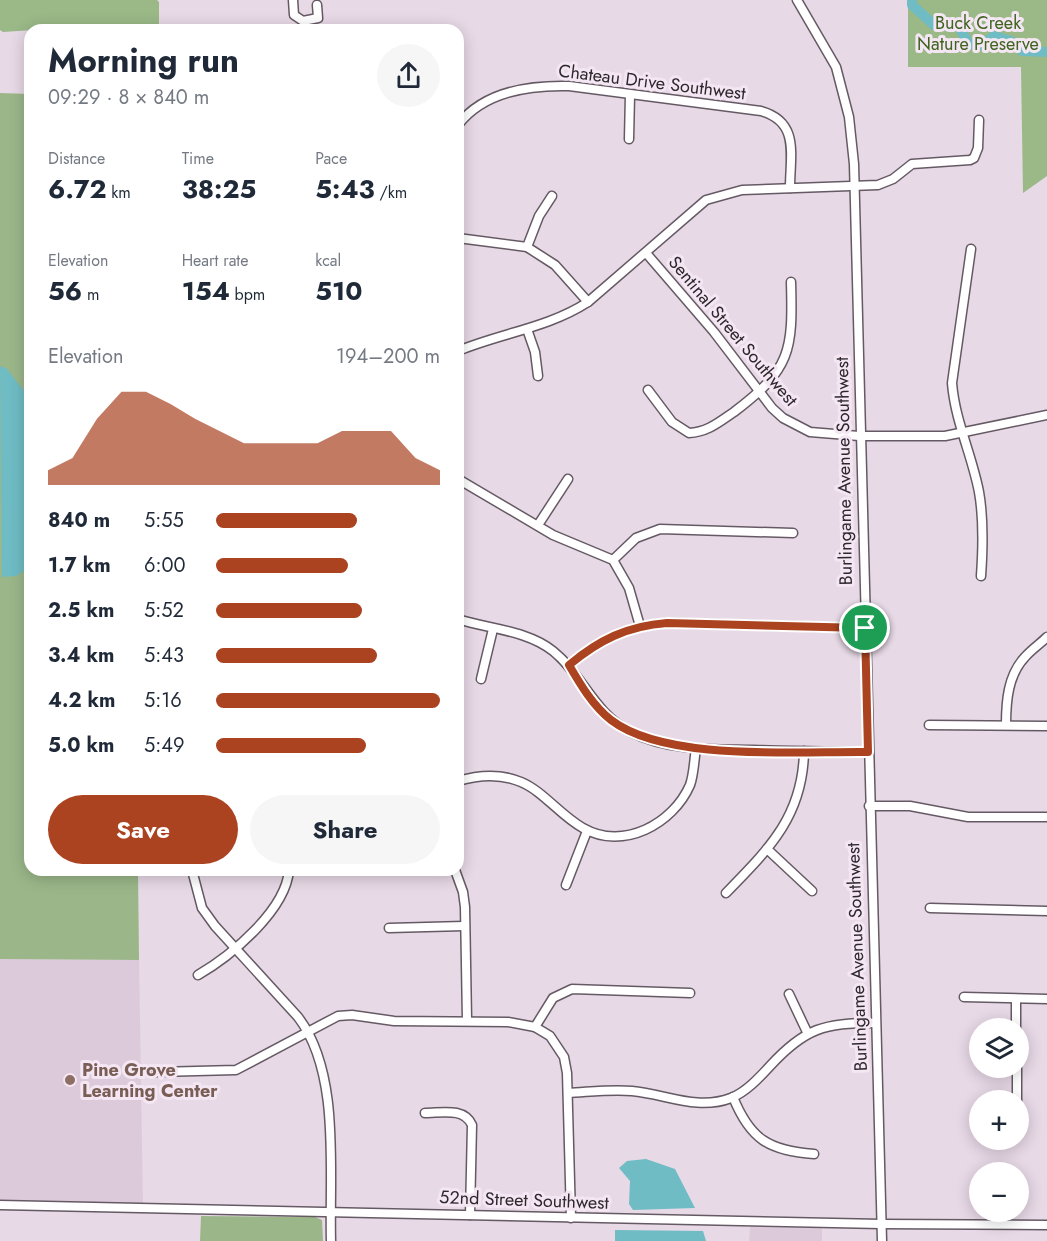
<!DOCTYPE html>
<meta charset="utf-8">
<style>
:root{--surface:#fff;--page:#f6f6f7;--text:#1f2937;--muted:#747a83;--accent:#ab4321}
body{margin:0;font-family:Jost,sans-serif;background:var(--page);color:var(--text);height:100vh;display:flex;flex-direction:column;font-size:22px;white-space:nowrap}
*{box-sizing:border-box;margin:0}
p{font-size:20px;color:var(--muted)}
.icon{flex:none;width:33px;height:33px;fill:none;stroke:currentColor;stroke-width:2;stroke-linecap:round;stroke-linejoin:round}
.map{position:relative;flex:1;overflow:hidden}
.details{position:absolute;left:24px;top:24px;width:440px;height:852px;display:flex;flex-direction:column;background:var(--surface);border-radius:18px;box-shadow:0 3px 15px #0003}
.details>*{flex:none}
.buttons{position:absolute;left:969px;top:1018px;display:grid;gap:12px}
.buttons a{display:grid;place-items:center;width:60px;height:60px;border-radius:50%;background:var(--surface);box-shadow:0 3px 15px #0003;font-size:30px}
.pin{position:absolute;display:grid;place-items:center;width:51px;height:51px;color:#fff;margin:-26px;border:3px solid #fff;border-radius:50%;box-shadow:0 2px 6px #0007}
.round{display:grid;place-items:center;flex:none;width:63px;height:63px;border-radius:32px;background:var(--page)}
.head{display:flex;align-items:center;justify-content:space-between;height:102px;padding:0 24px}
h1{font-size:33px;font-weight:700;line-height:45px}
.figures{display:grid;grid-template-columns:repeat(3,1fr);gap:9px;height:102px;padding:6px 24px}
.figures div{display:grid;align-content:center}
.figures b{font-size:26px;font-weight:700}
.figures small{font-size:16px;font-weight:400}
.figures p{font-size:16px}
.chart{height:168px;padding:12px 24px}
.chart p{display:flex;justify-content:space-between}
.chart svg{width:100%;height:108px;margin-top:6px;fill:var(--accent);opacity:.7}
.primary-button{display:flex;gap:12px;margin-top:auto;padding:12px 24px}
.primary-button a{flex:1;height:69px;border-radius:36px;background:var(--accent);color:#fff;font-size:24px;font-weight:700;line-height:69px;text-align:center}
.primary-button a+a{background:var(--page);color:var(--text)}
ul{padding:0 24px;list-style:none;font-size:20px}
li{display:grid;grid-template-columns:96px 72px 1fr;align-items:center;height:45px}
li i{height:15px;border-radius:8px;background:var(--accent)}
.map>svg:first-child{display:block}
</style>
<div class="map">
<svg width="1047" height="1241" viewBox="0 0 1047 1241">
<rect width="100%" height="100%" fill="#e7d9e6"/>
<g fill="#dccada">
<polygon points="0,959 139,960 143,1205 0,1201"/>
<polygon points="750,1227 822,1228 822,1241 749,1241"/>
</g>
<g fill="#9bb789">
<polygon points="0,93 30,94 30,870 138,870 139,960 0,959"/>
<polygon points="201,1216 315,1217 322,1220 323,1241 200,1241"/>
</g>
<g fill="#9ab987">
<polygon points="0,0 157,0 159,2 159,30 48,29 3,32 0,30"/>
<polygon points="908,0 1047,0 1047,176 1023,193 1021,67 908,67"/>
</g>
<g fill="#6fbcc5">
<polygon points="0,366 7,369 30,399 30,567 16,576 2,577"/>
<polygon points="646,1159 675,1169 695,1208 633,1210 629,1204 630,1181 619,1168 627,1161"/>
<polygon points="615,1230 703,1231 706,1241 615,1241"/>
</g>
<g fill="none" stroke-linecap="round" stroke-linejoin="round">
<polyline stroke="#6fbcc5" stroke-width="10" points="912,0 912,5 934,25 959,27 969,44 982,45 994,36 1011,41 1022,51 1047,52"/>
<g stroke="#655a64" stroke-width="11">
<g id="minor">
<polyline points="293,0 294,15 303,21 318,18 317,5"/>
<polyline points="797,0 836,67 849,117 854,164 882,1241"/>
<path d="M458 125C484 91 530 85 569 86L761 111C800 122 790 155 790 188"/>
<polyline points="629,139 630,95"/>
<polyline points="458,238 527,247 555,265 588,302"/>
<polyline points="527,247 539,216 552,196"/>
<path d="M971 249 952 383C955 421 972 455 979 492 984 520 983 548 981 576"/>
<polyline points="646,253 714,332 772,408 783,418 810,432 859,436 945,436 1047,415"/>
<polyline points="527,329 535,352 538,376"/>
<path d="M458 351C501 333 548 328 588 302L706 200 742 190 878 185 893 179 912 164 970 160 974 158 978 148 979 120"/>
<path d="M648 390 672 422 689 433C708 432 719 422 734 412 791 369 793 351 791 282"/>
<polyline points="458,479 553,535 613,560 629,588 640,626"/>
<polyline points="538,525 568,479"/>
<polyline points="613,560 636,538 660,529 793,533"/>
<path d="M458 619C488 629 527 630 553 651 583 675 594 714 631 732 669 751 712 749 753 750 791 751 829 752 868 752"/>
<path d="M569 665C599 640 627 626 667 623L865 628"/>
<polyline points="481,679 493,629"/>
<polyline points="929,725 1047,726"/>
<path d="M1006 725C1006 701 1008 675 1025 657 1032 649 1040 644 1047 637"/>
<path d="M458 781C478 775 500 773 521 782 543 791 561 816 583 828 623 851 673 824 690 785 694 774 694 760 696 749"/>
<polyline points="869,806 910,806 968,817 1047,817"/>
<polyline points="767,849 812,891"/>
<path d="M192 870 202 908 215 926 298 1017C341 1073 329 1172 331 1241"/>
<polyline points="455,870 463,892 465,907 467,1020"/>
<polyline points="566,885 587,831"/>
<path d="M726 893C769 849 803 816 804 751"/>
<polyline points="930,908 1047,911"/>
<polyline points="389,928 464,926"/>
<path d="M198 975C231 956 286 910 289 870"/>
<polyline points="789,994 807,1032"/>
<polyline points="964,997 1047,999"/>
<polyline points="1016,999 1016,1029"/>
<polyline points="535,1027 553,998 572,989 690,993"/>
<polyline points="1017,1068 1017,1101"/>
<polyline points="157,1072 236,1070 338,1016 352,1015 394,1021 508,1022 535,1027 550,1036 564,1057 567,1073 571,1218"/>
<path d="M568 1093C589 1092 611 1089 632 1091 666 1094 697 1111 731 1098 746 1092 759 1078 770 1066 805 1028 824 1023 875 1023"/>
<path d="M733 1097C750 1139 769 1151 814 1154"/>
<path d="M425 1113C441 1113 464 1107 472 1125L470 1215"/>
<polyline points="0,1205 881,1224 1047,1225"/>
</g>
</g>
<use href="#minor" stroke="#fff" stroke-width="8"/>
</g>
<g fill="none" stroke-linecap="round" stroke-linejoin="round">
<g stroke="#fff" stroke-width="12">
<path id="route" d="M667 623 865 628 868 752C798 751 666 762 611 720 593 706 580 684 569 665 599 640 627 626 667 623Z"/>
</g>
<use href="#route" stroke="#ab4321" stroke-width="8"/>
</g>
<circle fill="#8d6e63" stroke="#f4e6f3" stroke-width="2" cx="70" cy="1080" r="6"/>
<g text-anchor="middle" dominant-baseline="central" stroke-width="6" stroke-linejoin="round" paint-order="stroke">
<g font-size="18" fill="#3e641e" stroke="#f4e6f3">
<text x="978" y="23">Buck Creek<tspan x="978" dy="21">Nature Preserve</tspan></text>
</g>
<g font-size="18" fill="#2d282d" stroke="#f4e6f3">
<text transform="translate(652 82) rotate(7)">Chateau Drive Southwest</text>
<text transform="translate(733 331) rotate(50)">Sentinal Street Southwest</text>
<text transform="translate(844 471) rotate(-91)">Burlingame Avenue Southwest</text>
<text transform="translate(857 957) rotate(-92)">Burlingame Avenue Southwest</text>
<text transform="translate(524 1200) rotate(2)">52nd Street Southwest</text>
</g>
<g font-size="18" font-weight="bold" fill="#785e54" stroke="#f4e6f3" text-anchor="start">
<text x="82" y="1070">Pine Grove<tspan x="82" dy="21">Learning Center</tspan></text>
</g>
</g>
</svg>
<div class="buttons">
<a><svg class="icon" aria-label="layers" viewBox="0 0 24 24"><path d="M12 4l9 5-9 5-9-5zM3 14l9 5 9-5"/></svg></a>
<a>+</a>
<a>−</a>
</div>
<div class="pin" style="left:865px;top:628px;background:#1e9e55"><svg class="icon" aria-label="arrive" viewBox="0 0 24 24"><path d="M6 21V4h12l-3 4 3 4H6"/></svg></div>
<section class="details">
<div class="head"><div><h1>Morning run</h1><p>09:29 · 8 × 840 m</p></div><a class="round"><svg class="icon" aria-label="share" viewBox="0 0 24 24"><path d="M12 15V3M7 8l5-5 5 5M5 13v7h14v-7"/></svg></a></div>
<div class="figures">
<div><p>Distance</p><b>6.72<small> km</small></b></div>
<div><p>Time</p><b>38:25</b></div>
<div><p>Pace</p><b>5:43<small> /km</small></b></div>
</div>
<div class="figures">
<div><p>Elevation</p><b>56<small> m</small></b></div>
<div><p>Heart rate</p><b>154<small> bpm</small></b></div>
<div><p>kcal</p><b>510</b></div>
</div>
<div class="chart"><p><span>Elevation</span>194–200 m</p>
<svg viewBox="0 0 160 44" preserveAspectRatio="none"><path d="M0 44V38L10 33L20 17L30 6L40 6L50 11L60 17L70 22L80 27L90 27L100 27L110 27L120 22L130 22L140 22L150 33L160 38V44z"/></svg>
</div>
<ul>
<li><b>840 m</b>5:55<i style="width:63%"></i></li>
<li><b>1.7 km</b>6:00<i style="width:59%"></i></li>
<li><b>2.5 km</b>5:52<i style="width:65%"></i></li>
<li><b>3.4 km</b>5:43<i style="width:72%"></i></li>
<li><b>4.2 km</b>5:16<i style="width:100%"></i></li>
<li><b>5.0 km</b>5:49<i style="width:67%"></i></li>
</ul>
<div class="primary-button"><a>Save</a><a>Share</a></div>
</section>
</div>
